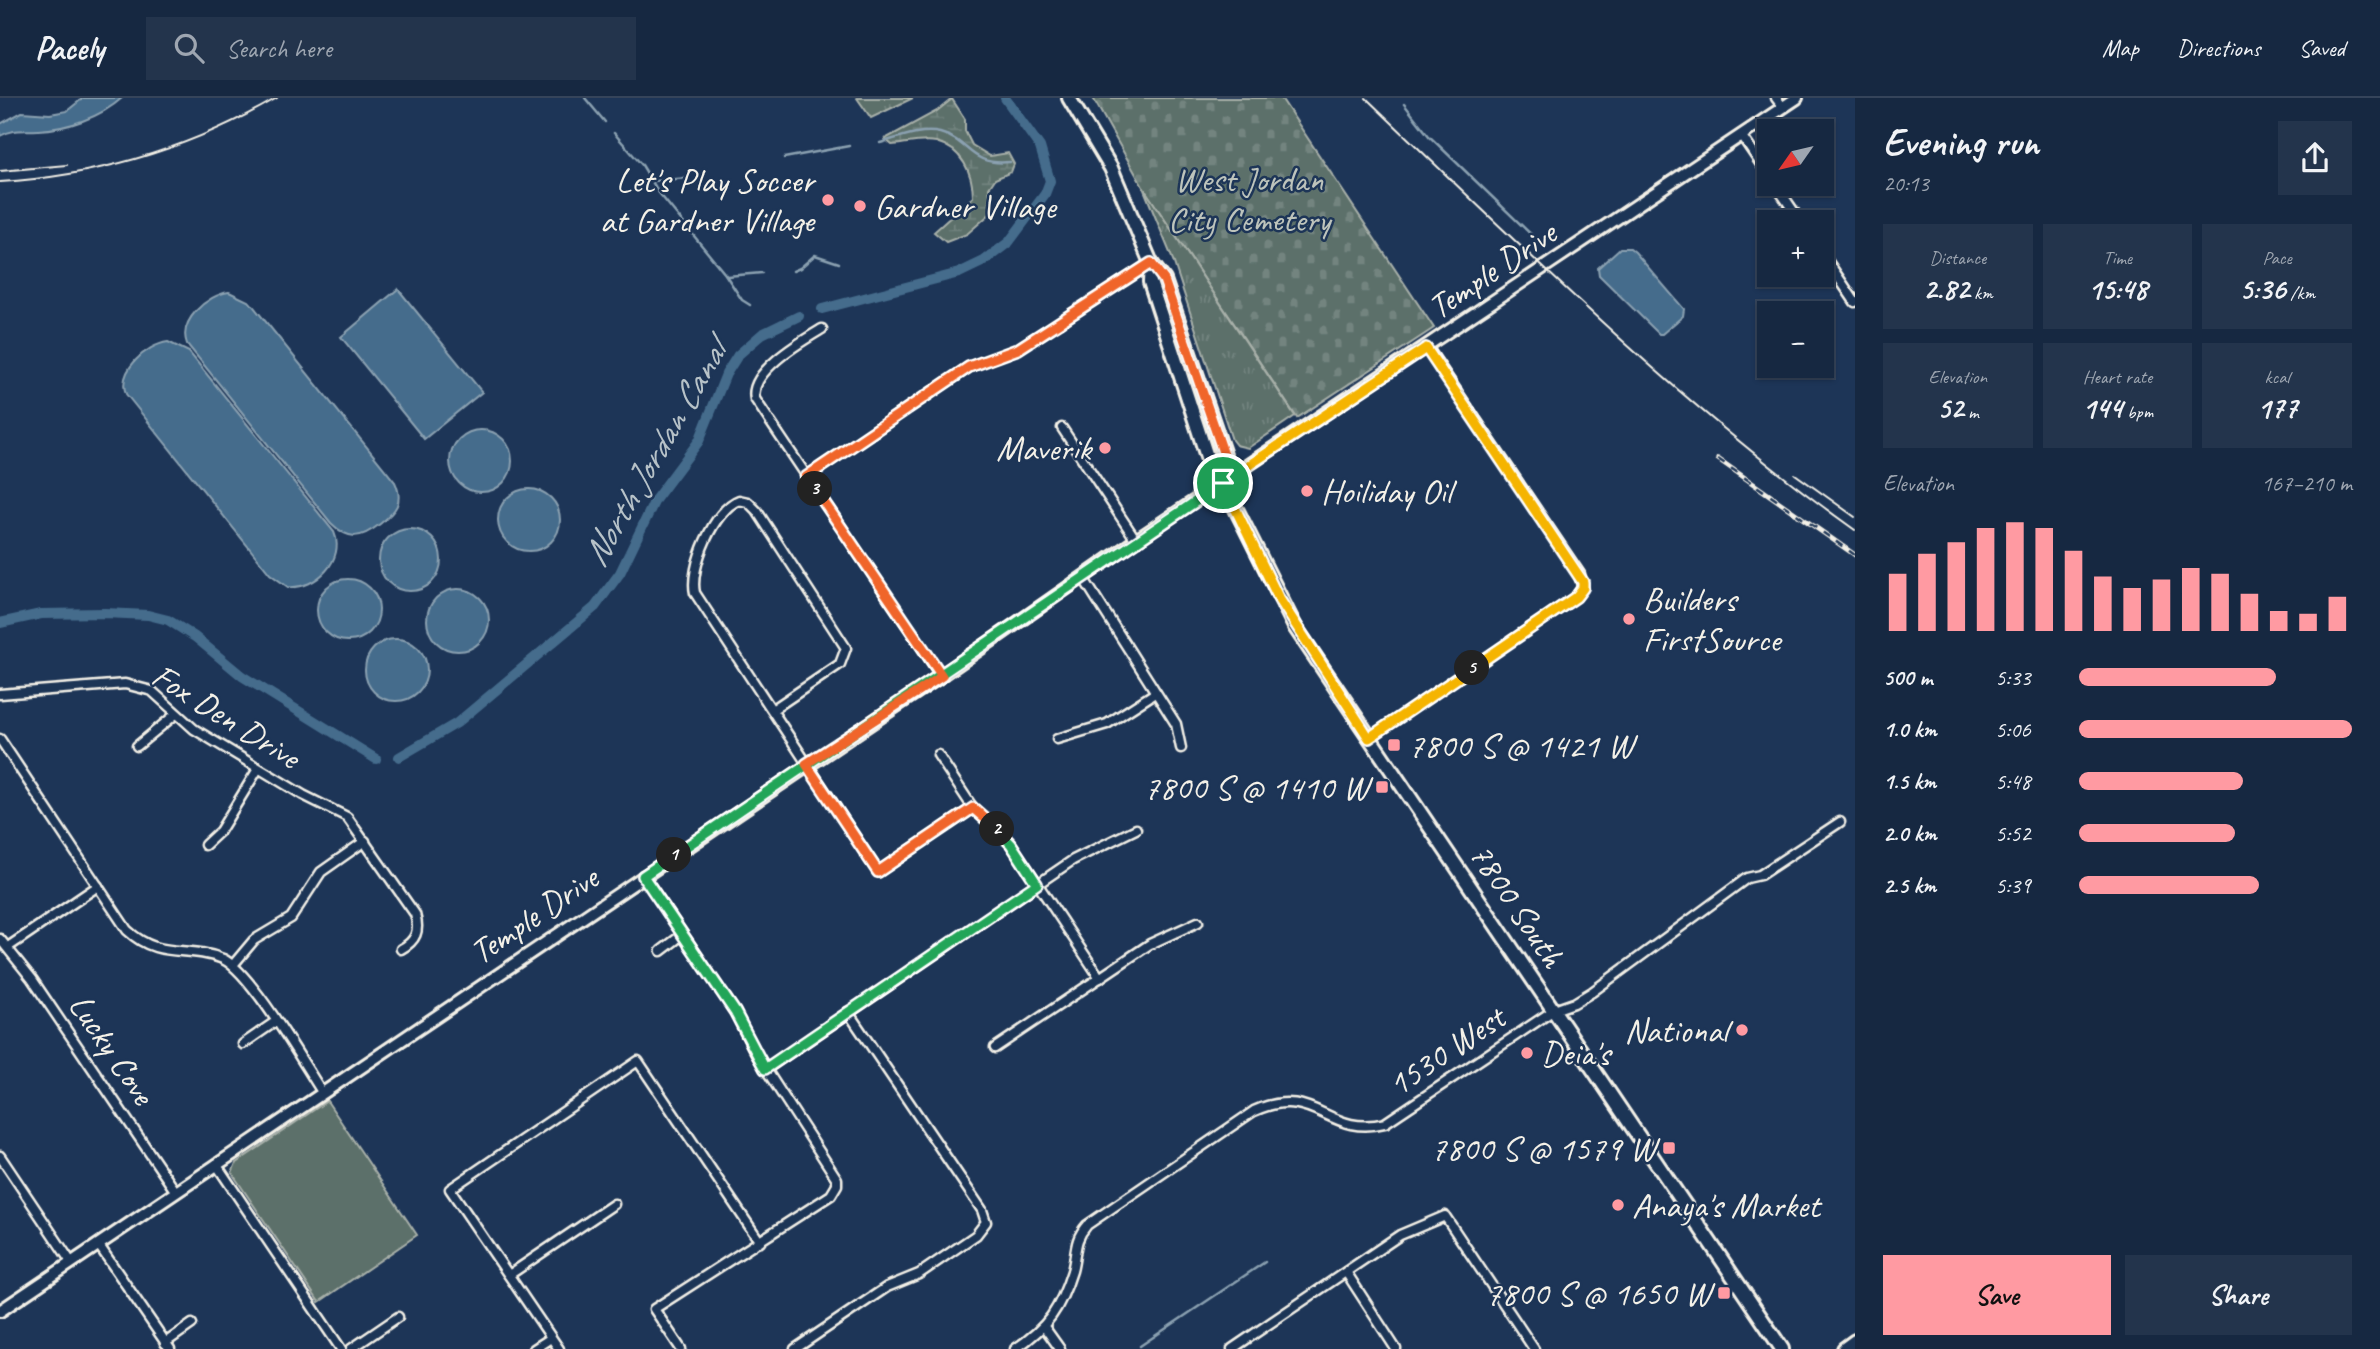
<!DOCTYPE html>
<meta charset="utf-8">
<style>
:root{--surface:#162841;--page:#23344c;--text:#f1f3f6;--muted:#9ea6b1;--line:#35445a;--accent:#ff9aa2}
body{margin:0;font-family:Caveat,sans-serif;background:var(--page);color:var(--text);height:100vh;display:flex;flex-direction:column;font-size:26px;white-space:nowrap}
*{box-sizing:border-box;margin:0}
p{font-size:23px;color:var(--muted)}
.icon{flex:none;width:38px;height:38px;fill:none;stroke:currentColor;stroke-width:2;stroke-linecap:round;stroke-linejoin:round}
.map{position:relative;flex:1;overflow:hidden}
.details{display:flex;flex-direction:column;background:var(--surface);width:525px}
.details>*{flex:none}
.needle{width:46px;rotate:236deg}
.buttons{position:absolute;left:1757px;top:21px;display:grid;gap:14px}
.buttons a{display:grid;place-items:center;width:77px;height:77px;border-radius:0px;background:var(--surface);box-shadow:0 2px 5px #0004,0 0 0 2px var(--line);font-size:35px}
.pin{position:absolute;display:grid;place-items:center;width:60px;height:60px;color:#fff;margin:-30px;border:4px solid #fff;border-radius:50%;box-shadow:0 2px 7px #0007}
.km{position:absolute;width:35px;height:35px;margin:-18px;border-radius:50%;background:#222;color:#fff;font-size:19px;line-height:35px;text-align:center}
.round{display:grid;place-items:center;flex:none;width:74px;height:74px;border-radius:0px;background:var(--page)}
.head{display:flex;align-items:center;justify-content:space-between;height:119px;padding:0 28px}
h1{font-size:38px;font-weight:700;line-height:52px}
.figures{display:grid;grid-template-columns:repeat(3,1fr);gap:10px;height:119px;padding:7px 28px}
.figures div{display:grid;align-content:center;border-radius:0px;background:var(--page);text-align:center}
.figures b{font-size:30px;font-weight:700}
.figures small{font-size:19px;font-weight:400}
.figures p{font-size:19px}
.chart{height:196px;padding:14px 28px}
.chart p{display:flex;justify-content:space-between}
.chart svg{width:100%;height:126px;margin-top:7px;stroke:var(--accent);stroke-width:6}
.action{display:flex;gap:14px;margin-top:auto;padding:14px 28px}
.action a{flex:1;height:80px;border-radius:0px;background:var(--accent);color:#111;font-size:28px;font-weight:700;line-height:80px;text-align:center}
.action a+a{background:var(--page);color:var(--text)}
ul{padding:0 28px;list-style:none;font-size:23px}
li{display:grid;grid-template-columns:112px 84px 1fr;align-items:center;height:52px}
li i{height:18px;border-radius:9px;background:var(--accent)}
header{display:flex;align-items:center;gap:42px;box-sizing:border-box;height:98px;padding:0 35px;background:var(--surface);border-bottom:2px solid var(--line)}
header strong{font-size:33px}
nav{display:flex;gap:38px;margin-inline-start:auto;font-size:24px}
.search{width:490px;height:63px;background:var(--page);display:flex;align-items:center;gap:18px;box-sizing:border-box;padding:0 24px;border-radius:0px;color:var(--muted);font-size:26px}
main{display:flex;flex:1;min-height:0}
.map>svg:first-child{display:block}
</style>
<header>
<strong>Pacely</strong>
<div class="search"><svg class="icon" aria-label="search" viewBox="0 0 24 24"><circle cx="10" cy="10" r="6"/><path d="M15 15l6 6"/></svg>Search here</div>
<nav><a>Map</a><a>Directions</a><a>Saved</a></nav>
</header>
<main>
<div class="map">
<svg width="1855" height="1251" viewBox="0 0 1855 1251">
<defs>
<pattern id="wetland-marsh" width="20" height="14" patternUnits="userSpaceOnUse" patternTransform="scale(1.75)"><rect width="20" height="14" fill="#5b6f6a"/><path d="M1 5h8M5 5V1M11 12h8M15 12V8" fill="none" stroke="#73847f"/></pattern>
<pattern id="cemetery-stones" width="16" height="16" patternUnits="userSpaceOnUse" patternTransform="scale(1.75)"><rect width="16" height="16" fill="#5b6f6a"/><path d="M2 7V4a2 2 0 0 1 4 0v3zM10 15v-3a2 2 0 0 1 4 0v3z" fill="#73847f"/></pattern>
<pattern id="park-tufts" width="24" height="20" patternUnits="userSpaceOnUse" patternTransform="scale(1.75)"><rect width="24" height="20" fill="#5b6f6a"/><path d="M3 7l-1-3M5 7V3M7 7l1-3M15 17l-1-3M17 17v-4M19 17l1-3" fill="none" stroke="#73847f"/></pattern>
</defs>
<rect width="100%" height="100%" fill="#1d3557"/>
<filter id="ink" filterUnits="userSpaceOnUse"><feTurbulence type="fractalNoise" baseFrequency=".0143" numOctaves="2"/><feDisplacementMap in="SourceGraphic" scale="14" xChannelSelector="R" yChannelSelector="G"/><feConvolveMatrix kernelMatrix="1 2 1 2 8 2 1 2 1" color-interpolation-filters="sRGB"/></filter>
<g filter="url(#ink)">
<polygon fill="#5b6f6a" stroke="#a8b0a9" stroke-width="2" points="327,1003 417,1137 319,1204 232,1075 236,1065"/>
<path fill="url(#wetland-marsh)" stroke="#a8b0a9" stroke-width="2" d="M952 1 965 21V33L972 47 990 58 1008 55 1014 66 1011 74 995 81 989 90 992 114 967 136 946 144 934 134 973 99C973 75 962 51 936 44 923 41 905 46 892 47L885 41 937 13Z"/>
<polygon fill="url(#cemetery-stones)" stroke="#a8b0a9" stroke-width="2" points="1093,0 1281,0 1434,230 1297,320 1143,89"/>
<g fill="url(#park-tufts)" stroke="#a8b0a9" stroke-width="2">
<polygon points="857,0 913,0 871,20"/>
<polygon points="1143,89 1295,318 1248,350 1236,347 1232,342 1173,162"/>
</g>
<g fill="#456c8c" stroke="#8ba1b1" stroke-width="2">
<path d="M83 0H122C101 19 67 31 38 32 23 33 14 30 0 38V26L22 14 50 16 67 13Z"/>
<polygon points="1620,150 1630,150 1635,154 1684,211 1683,218 1662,236 1659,236 1599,177 1598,170"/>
<polygon points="398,191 482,294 424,341 341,239"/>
<path d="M229 194 250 204 395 384C404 404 396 413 380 426 361 441 349 443 331 425L187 246C178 223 207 197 229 194Z"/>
<path d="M168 244 189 254 334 434C346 461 316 492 288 489L270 476 126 296C117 273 146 247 168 244Z"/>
<circle cx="481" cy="363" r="31"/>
<circle cx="529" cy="422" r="31"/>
<circle cx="410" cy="462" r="31"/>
<circle cx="348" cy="512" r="31"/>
<circle cx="458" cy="522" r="31"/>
<circle cx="396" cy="572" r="31"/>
</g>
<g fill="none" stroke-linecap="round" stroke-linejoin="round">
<g stroke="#8ba1b1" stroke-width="2.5">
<polyline points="585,0 605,24"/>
<polyline points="1404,6 1429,38 1541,146"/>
<polyline points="614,35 642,67 659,95 725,176 742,202 750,207"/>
<path d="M880 45C898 40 922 30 940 35 971 43 968 68 1010 64"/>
<polyline points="784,60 849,48"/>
<polyline points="653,83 688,80"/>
<polyline points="793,173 800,170 815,157 839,165"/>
<polyline points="727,178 762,175"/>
<polyline points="1140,1248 1265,1164"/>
</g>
<g stroke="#456c8c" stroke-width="10">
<polyline points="822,211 959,175 984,163 1009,144 1045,96 1050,83 1040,49 1005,0"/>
<polyline points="0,525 41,516 105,515 148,517 168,522 195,539 242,578 376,661"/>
<polyline points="399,659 457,625 595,509 620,475 655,402 699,343 726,276 738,257 762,236 799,218"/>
</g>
<g stroke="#f4f1e8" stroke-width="13">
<g id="street">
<polyline points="1776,0 1783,9"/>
<polyline points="1741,37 1769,78"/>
<polyline points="1775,86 1801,124"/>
<polyline points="1822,155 1855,204"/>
<path d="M822 231C802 243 748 274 755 301L941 578"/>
<polyline points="1062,330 1136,442"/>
<polyline points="806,379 969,269 1018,251 1151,165"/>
<polyline points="1084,481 1176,626 1181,650"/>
<path d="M0 596 125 586 152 593 194 631 303 697 347 719 415 816C420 833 416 843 401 851"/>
<path d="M772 612 840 566 846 550 757 413 748 404 739 402C714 411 689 470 695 495L878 774 973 710"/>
<polyline points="1369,640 1576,499 1582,490 1580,476 1427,249"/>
<path d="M0 641 127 832C160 863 186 846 223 861 251 874 303 965 322 994"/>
<polyline points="1057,641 1107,626 1155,595"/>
<polyline points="137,648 176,616"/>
<polyline points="938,657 973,710 1011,746 1100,880"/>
<polyline points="205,747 220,733 258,671"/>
<polyline points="643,777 735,914 756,956 837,1081 837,1087 831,1097 654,1211 681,1251"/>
<polyline points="0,841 32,881 176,1094"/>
<polyline points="8,849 98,788"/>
<polyline points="661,853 682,837"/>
<polyline points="233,867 254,842 291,820 321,774 365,743"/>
<polyline points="243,946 275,924"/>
<polyline points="995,950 1150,846 1198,824"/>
<polyline points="766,971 1073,762 1136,731"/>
<polyline points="0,1058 71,1164"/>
<polyline points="216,1066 341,1251"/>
<polyline points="98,1146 170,1251"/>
<polyline points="1346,1174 1396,1251"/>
<polyline points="509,1177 614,1106"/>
<polyline points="1045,1230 1060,1251"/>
<polyline points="165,1245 192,1226"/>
<polyline points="351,1251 398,1219"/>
<polyline points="534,1251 551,1240"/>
<polyline points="559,1251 450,1091 638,963 760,1144"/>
<polyline points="795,1251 887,1189 919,1176 976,1137 986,1124 982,1112 848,914"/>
<path d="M1015 1251C1048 1229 1060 1211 1072 1173 1077 1155 1073 1143 1087 1127L1254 1013C1316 985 1327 1040 1385 1025L1554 912 1574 905 1592 894 1747 780 1760 777 1840 724"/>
<polyline points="1232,1251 1400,1137 1445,1118 1534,1251"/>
</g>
</g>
<g stroke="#f4f1e8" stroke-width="16">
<polyline id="secondary" points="0,1213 941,578 1136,442 1797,0"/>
</g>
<g stroke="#f4f1e8" stroke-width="18">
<g id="primary">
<polyline points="1069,0 1111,70 1151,165 1164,182 1224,357 1223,385"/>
<polyline points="1151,165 1150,184 1209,365 1223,385 1295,529 1782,1251"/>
<polyline points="1844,1251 1855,1243"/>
</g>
</g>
<use href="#street" stroke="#1d3557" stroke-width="8"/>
<use href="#secondary" stroke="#1d3557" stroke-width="10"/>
<use href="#primary" stroke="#1d3557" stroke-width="12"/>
<g stroke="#f4f1e8" stroke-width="2">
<path d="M1366 0C1524 151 1677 305 1855 432"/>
<polyline points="0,73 67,67"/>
<path d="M0 84C99 78 191 50 277 0"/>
<polyline points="1795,376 1855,419"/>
</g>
<g stroke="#f4f1e8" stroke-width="5">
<polyline id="rail" points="1718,361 1855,457"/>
</g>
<use href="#rail" stroke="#1d3557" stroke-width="2.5" stroke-dasharray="8" stroke-linecap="butt"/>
</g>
</g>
<g fill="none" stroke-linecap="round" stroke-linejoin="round" filter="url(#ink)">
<g stroke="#fff" stroke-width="14">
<polyline id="split-1" points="674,757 1223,385"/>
</g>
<g stroke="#fff" stroke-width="14">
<polyline id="split-2" points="674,757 643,778 735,914 765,971 1037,786 1011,746 997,731"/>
</g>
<g stroke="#fff" stroke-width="14">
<polyline id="split-3" points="815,391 942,578 806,666 878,774 973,710 997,731"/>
</g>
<g stroke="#fff" stroke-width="14">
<polyline id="split-4" points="815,391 806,379 969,269 1018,251 1151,165 1164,182 1224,357 1223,385 1228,381"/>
</g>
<g stroke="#fff" stroke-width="14">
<polyline id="split-5" points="1228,381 1426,250 1583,484 1583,490 1576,499 1472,570"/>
</g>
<g stroke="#fff" stroke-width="14">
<polyline id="split-6" points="1223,385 1278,499 1369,640 1472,570"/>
</g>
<use href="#split-1" stroke="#22a559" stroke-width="9"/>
<use href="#split-2" stroke="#22a559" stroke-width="9"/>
<use href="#split-3" stroke="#f0652b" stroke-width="9"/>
<use href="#split-4" stroke="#f0652b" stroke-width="9"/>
<use href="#split-5" stroke="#f5b400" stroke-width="9"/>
<use href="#split-6" stroke="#f5b400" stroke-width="9"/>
</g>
<g fill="#ff9aa2" stroke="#1d3557" stroke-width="2.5">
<circle cx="828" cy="102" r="7"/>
<circle cx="860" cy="108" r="7"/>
<circle cx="1105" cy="350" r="7"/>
<circle cx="1307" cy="393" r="7"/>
<circle cx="1629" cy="521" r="7"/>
<rect x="1387" y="640" width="14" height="14" rx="3.5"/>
<rect x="1375" y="682" width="14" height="14" rx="3.5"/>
<circle cx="1742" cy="932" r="7"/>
<circle cx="1527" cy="955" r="7"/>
<rect x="1662" y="1043" width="14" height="14" rx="3.5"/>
<circle cx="1618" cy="1107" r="7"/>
<rect x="1717" y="1188" width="14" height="14" rx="3.5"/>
</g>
<g text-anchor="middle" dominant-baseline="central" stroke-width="5" stroke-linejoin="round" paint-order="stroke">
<g font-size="35" fill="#bec4bc" stroke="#1d3557">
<text x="1249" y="81">West Jordan<tspan x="1249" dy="40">City Cemetery</tspan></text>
</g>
<g font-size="35" fill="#f4f1e8" stroke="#1d3557" text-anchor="end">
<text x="814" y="82">Let's Play Soccer<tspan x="814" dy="40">at Gardner Village</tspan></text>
<text x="874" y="108" text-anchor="start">Gardner Village</text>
<text x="1091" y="350">Maverik</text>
<text x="1321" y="393" text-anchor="start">Hoiliday Oil</text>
<text x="1643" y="501" text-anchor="start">Builders<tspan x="1643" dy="40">FirstSource</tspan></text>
<text x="1408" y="647" text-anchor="start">7800 S @ 1421 W</text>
<text x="1368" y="689">7800 S @ 1410 W</text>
<text x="1728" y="932">National</text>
<text x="1541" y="955" text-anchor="start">Deia's</text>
<text x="1655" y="1050">7800 S @ 1579 W</text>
<text x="1632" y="1107" text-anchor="start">Anaya's Market</text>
<text x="1710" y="1195">7800 S @ 1650 W</text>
</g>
<g font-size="35" fill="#f4f1e8" stroke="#1d3557">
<text transform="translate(1492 172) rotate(-34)">Temple Drive</text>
<text transform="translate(226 618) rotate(32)">Fox Den Drive</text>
<text transform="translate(1517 807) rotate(56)">7800 South</text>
<text transform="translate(534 817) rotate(-34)">Temple Drive</text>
<text transform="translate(112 951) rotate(56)">Lucky Cove</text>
<text transform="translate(1446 953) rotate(-34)">1530 West</text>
</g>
<g font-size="37" font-style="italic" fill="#b7c2c8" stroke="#1d3557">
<text transform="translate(654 356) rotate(-60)">North Jordan Canal</text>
</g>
</g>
</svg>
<div class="buttons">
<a><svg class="needle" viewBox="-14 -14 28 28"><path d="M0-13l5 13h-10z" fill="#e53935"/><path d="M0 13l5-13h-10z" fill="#9ea6b1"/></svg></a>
<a>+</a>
<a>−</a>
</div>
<div class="pin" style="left:1223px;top:385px;background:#1e9e55"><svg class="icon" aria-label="arrive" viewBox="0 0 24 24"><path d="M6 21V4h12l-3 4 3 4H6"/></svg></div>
<b class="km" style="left:674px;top:757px">1</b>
<b class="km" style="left:997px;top:731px">2</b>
<b class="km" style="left:815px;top:391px">3</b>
<b class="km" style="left:1472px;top:570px">5</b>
</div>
<section class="details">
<div class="head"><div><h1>Evening run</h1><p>20:13</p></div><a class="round"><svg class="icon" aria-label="share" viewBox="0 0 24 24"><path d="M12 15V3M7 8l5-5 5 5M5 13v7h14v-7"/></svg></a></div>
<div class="figures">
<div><p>Distance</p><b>2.82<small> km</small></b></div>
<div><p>Time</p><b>15:48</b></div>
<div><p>Pace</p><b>5:36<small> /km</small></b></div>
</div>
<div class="figures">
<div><p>Elevation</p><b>52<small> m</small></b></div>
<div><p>Heart rate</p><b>144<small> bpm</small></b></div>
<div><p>kcal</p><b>177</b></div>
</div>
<div class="chart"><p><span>Elevation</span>167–210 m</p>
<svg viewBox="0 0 160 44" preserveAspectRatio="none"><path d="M5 44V24M15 44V17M25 44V13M35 44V8M45 44V6M55 44V8M65 44V16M75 44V25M85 44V29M95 44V26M105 44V22M115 44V24M125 44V31M135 44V37M145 44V38M155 44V32"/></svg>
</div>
<ul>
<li><b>500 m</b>5:33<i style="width:72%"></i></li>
<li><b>1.0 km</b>5:06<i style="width:100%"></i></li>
<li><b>1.5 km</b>5:48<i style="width:60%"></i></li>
<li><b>2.0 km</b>5:52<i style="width:57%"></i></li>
<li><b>2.5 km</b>5:39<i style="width:66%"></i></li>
</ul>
<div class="action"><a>Save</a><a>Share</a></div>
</section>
</main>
